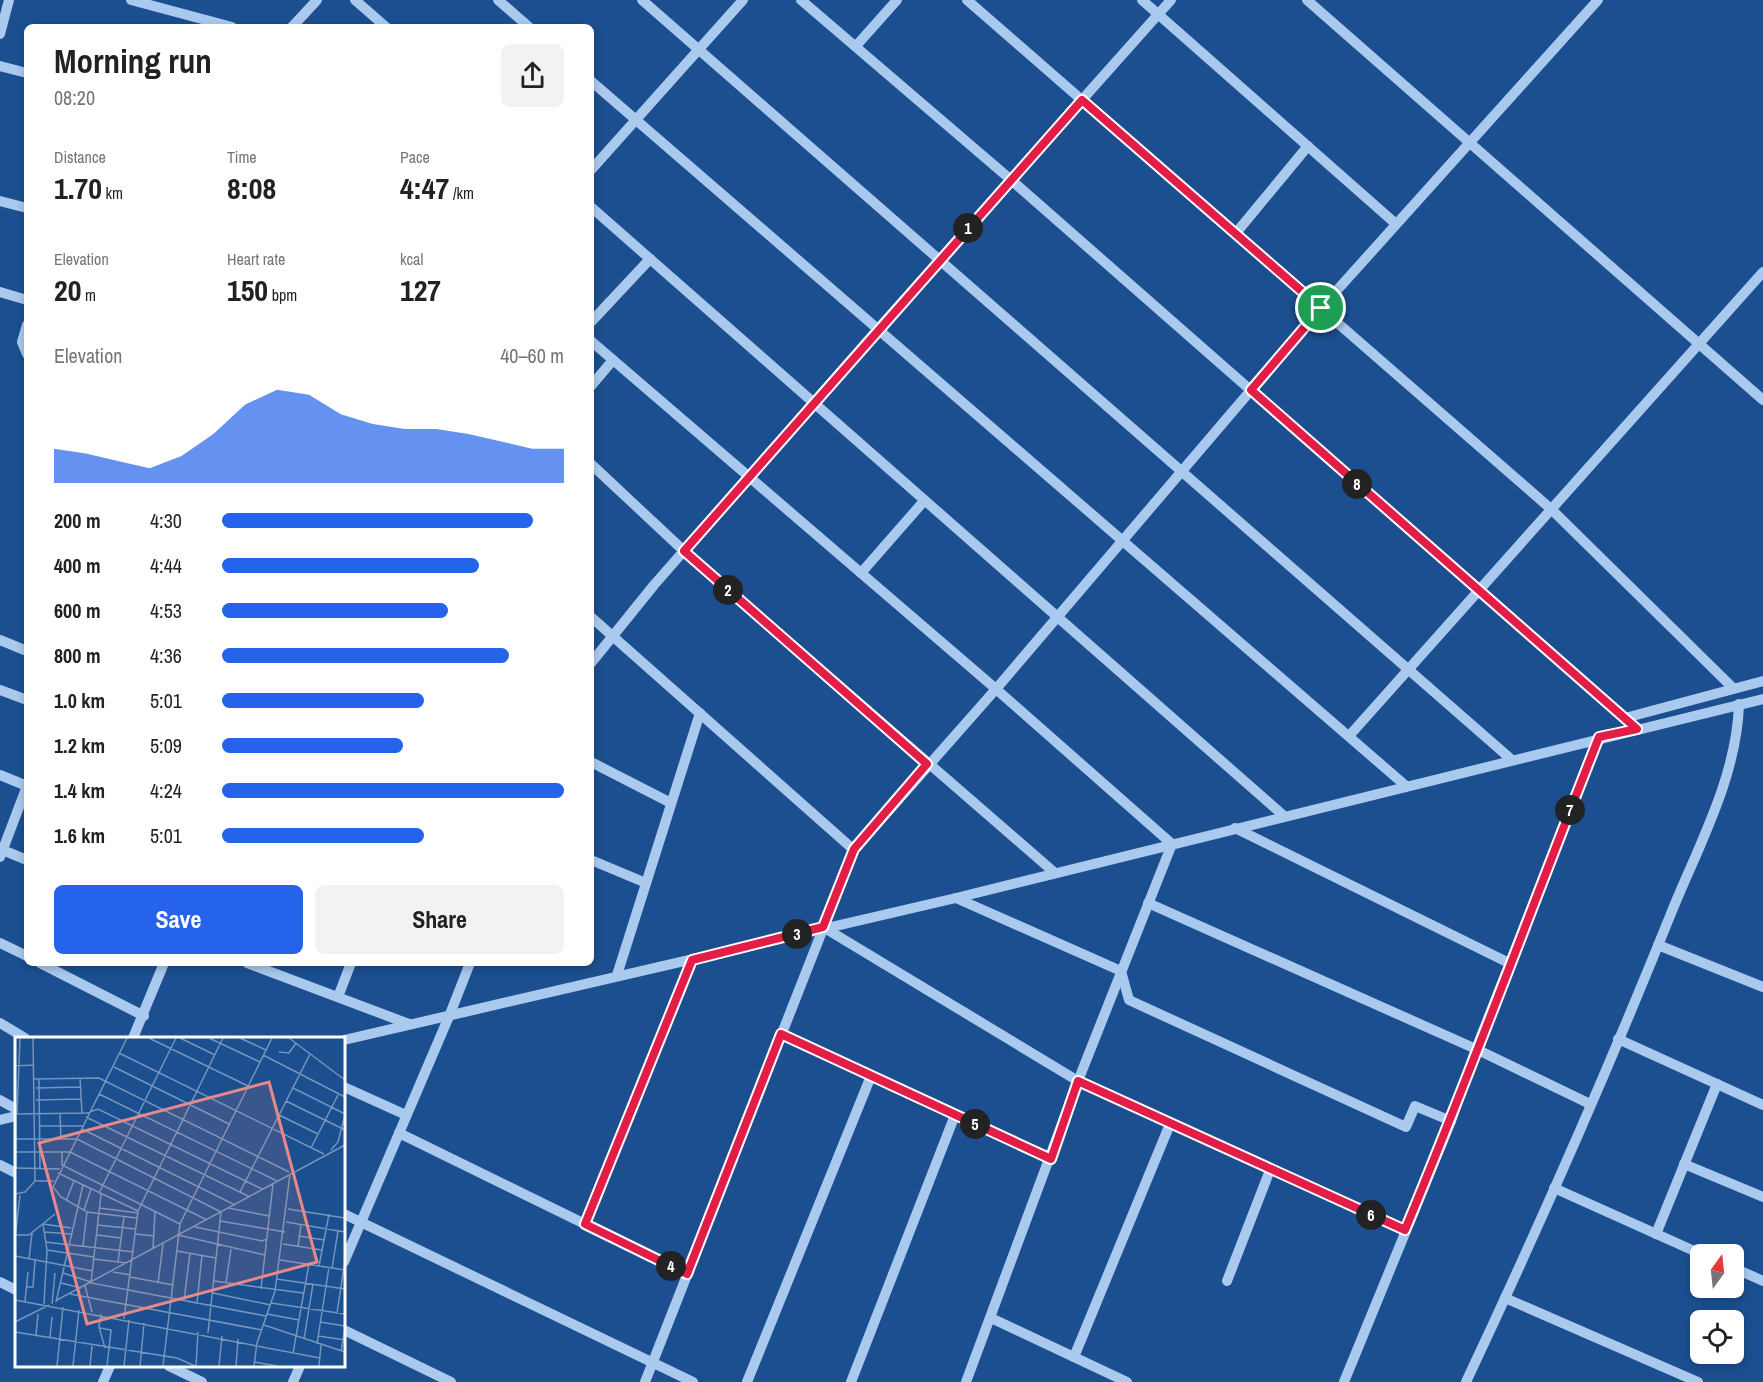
<!DOCTYPE html>
<meta charset="utf-8">
<style>
:root{--surface:#fff;--page:#f2f2f2;--text:#222;--muted:#767676;--accent:#2563eb}
body{margin:0;font-family:"Archivo Narrow",sans-serif;background:var(--page);color:var(--text);height:100vh;display:flex;flex-direction:column;font-size:22px;white-space:nowrap}
*{box-sizing:border-box;margin:0}
p{font-size:20px;color:var(--muted)}
.icon{flex:none;width:33px;height:33px;fill:none;stroke:currentColor;stroke-width:2;stroke-linecap:round;stroke-linejoin:round}
.map{position:relative;flex:1;overflow:hidden}
.side{position:absolute;left:24px;top:24px;width:570px;height:942px;display:flex;flex-direction:column;background:var(--surface);border-radius:9px;box-shadow:0 3px 9px #0003}
.side>*{flex:none}
.needle{width:39px;rotate:15deg}
.controls{position:absolute;left:1690px;top:1244px;display:grid;gap:12px}
.controls a{display:grid;place-items:center;width:54px;height:54px;border-radius:9px;background:var(--surface);box-shadow:0 3px 9px #0003;font-size:30px}
.pin{position:absolute;display:grid;place-items:center;width:51px;height:51px;color:#fff;margin:-26px;border:3px solid #fff;border-radius:50%;box-shadow:0 2px 6px #0007}
.km{position:absolute;width:30px;height:30px;margin:-15px;border-radius:50%;background:#222;color:#fff;font-size:16px;line-height:30px;text-align:center}
.round{display:grid;place-items:center;flex:none;width:63px;height:63px;border-radius:9px;background:var(--page)}
.headline{display:flex;align-items:center;justify-content:space-between;height:102px;padding:0 30px}
h1{font-size:33px;font-weight:700;line-height:45px}
.figures{display:grid;grid-template-columns:repeat(3,1fr);gap:9px;height:102px;padding:6px 30px}
.figures div{display:grid;align-content:center}
.figures b{font-size:30px;font-weight:700}
.figures small{font-size:16px;font-weight:400}
.figures p{font-size:16px}
.chart{height:168px;padding:12px 30px}
.chart p{display:flex;justify-content:space-between}
.chart svg{width:100%;height:108px;margin-top:6px;fill:var(--accent);opacity:.7}
.cta{display:flex;gap:12px;margin-top:auto;padding:12px 30px}
.cta a{flex:1;height:69px;border-radius:9px;background:var(--accent);color:#fff;font-size:24px;font-weight:700;line-height:69px;text-align:center}
.cta a+a{background:var(--page);color:var(--text)}
ul{padding:0 30px;list-style:none;font-size:20px}
li{display:grid;grid-template-columns:96px 72px 1fr;align-items:center;height:45px}
li i{height:15px;border-radius:8px;background:var(--accent)}
.map>svg:first-child{display:block}
</style>
<div class="map">
<svg width="1763" height="1382" viewBox="0 0 1763 1382">
<rect width="100%" height="100%" fill="#1b4f8f"/>
<g fill="none" stroke-linecap="round" stroke-linejoin="round">
<g stroke="#a9c9ee" stroke-width="10">
<polyline points="131,0 232,27"/>
<polyline points="355,0 386,27"/>
<polyline points="498,0 529,27"/>
<polyline points="642,0 1512,760"/>
<polyline points="801,0 1010,179 1637,729"/>
<polyline points="967,0 1551,509 1733,688"/>
<polyline points="1142,0 1396,224"/>
<polyline points="1307,0 1763,400"/>
<polyline points="292,27 317,0"/>
<polyline points="0,34 9,0"/>
<polyline points="856,46 897,0"/>
<polyline points="0,66 27,73"/>
<polyline points="591,81 1406,786"/>
<polyline points="591,170 743,0"/>
<polyline points="0,201 27,208"/>
<polyline points="591,207 1284,816"/>
<polyline points="1236,233 1308,146"/>
<polyline points="0,292 27,300"/>
<polyline points="591,322 650,259"/>
<polyline points="27,325 22,342 27,354"/>
<polyline points="591,341 996,689 1172,844 1078,1081 966,1382"/>
<polyline points="591,386 613,360"/>
<polyline points="591,464 684,551 1055,873"/>
<polyline points="861,573 924,501"/>
<polyline points="591,617 854,850"/>
<polyline points="0,640 27,651"/>
<polyline points="591,663 654,585 878,329 1171,0"/>
<polyline points="0,690 27,700"/>
<polyline points="1625,718 1763,681"/>
<polyline points="1349,736 1763,272"/>
<polyline points="591,762 671,803"/>
<polyline points="0,775 27,786"/>
<polyline points="1235,828 1509,963"/>
<polyline points="0,849 27,860"/>
<polyline points="0,857 27,786"/>
<polyline points="591,860 646,883"/>
<polyline points="956,898 1121,971 1129,1000 1406,1127 1415,1106 1451,1121"/>
<polyline points="1148,903 1476,1049 1590,1104"/>
<polyline points="823,927 1078,1081 1405,1230"/>
<polyline points="0,943 27,956"/>
<polyline points="1658,945 1763,987"/>
<polyline points="40,963 144,1016"/>
<polyline points="247,963 409,1024"/>
<polyline points="617,975 700,713"/>
<polyline points="338,997 351,963"/>
<polyline points="0,1023 25,1038"/>
<polyline points="781,1034 1051,1159"/>
<polyline points="133,1038 164,963"/>
<polyline points="1618,1039 1763,1105"/>
<polyline points="344,1040 956,898 1763,699"/>
<polyline points="344,1087 406,1115"/>
<polyline points="0,1100 16,1109"/>
<polyline points="0,1120 16,1116"/>
<polyline points="399,1133 687,1274"/>
<polyline points="1684,1164 1763,1197"/>
<polyline points="0,1165 16,1173"/>
<polyline points="1554,1188 1701,1254"/>
<polyline points="344,1214 693,1382"/>
<polyline points="585,1224 692,960"/>
<polyline points="1656,1234 1717,1084"/>
<polyline points="344,1262 450,1014 470,963"/>
<polyline points="1734,1268 1763,1281"/>
<polyline points="1227,1281 1270,1170"/>
<polyline points="0,1282 16,1290"/>
<polyline points="1505,1298 1698,1382"/>
<polyline points="991,1318 1127,1382"/>
<polyline points="344,1330 451,1382"/>
<polyline points="1074,1357 1170,1124"/>
<polyline points="169,1366 202,1382"/>
<polyline points="103,1382 110,1366"/>
<polyline points="293,1382 300,1366"/>
<polyline points="645,1382 854,850 996,689 1321,308 1598,0"/>
<polyline points="747,1382 871,1076"/>
<polyline points="851,1382 955,1115"/>
<polyline points="1344,1382 1451,1121 1476,1049 1599,737"/>
<path d="M1466 1382C1539 1227 1608 1070 1672 911 1699 845 1737 776 1739 704"/>
</g>
</g>
<g fill="none" stroke-linecap="round" stroke-linejoin="round">
<g stroke="#fff" stroke-width="12">
<path id="route" d="M1082 100 1321 308 1251 390 1637 729 1599 737C1534 901 1473 1067 1405 1230L1078 1081 1051 1159 781 1034 687 1274 585 1224 692 960 823 927 854 849 927 764 684 551Z"/>
</g>
<use href="#route" stroke="#e11d48" stroke-width="8"/>
</g>
<g transform="translate(15 1037)">
<rect width="330" height="330" fill="#1b4f8f"/>
<path fill="none" stroke="#7695bc" stroke-width="1.5" d="M18 1 20 144M112 1 38 150 46 160 72 175 122 181M134 1 233 49M165 1 200 18M194 1 245 25M225 1 251 13M274 1 330 43M264 15 274 16 281 6M104 16 309 117M248 18 330 60M0 29 18 28M99 30 214 87M65 41 67 76M18 42 84 41 274 135M24 42 25 132M21 51 66 50M278 51 330 77M84 57 262 144M21 63 66 62M271 64 330 93M45 76 46 102M0 77 72 76 83 72 247 152M1 77V131M2 77 5 1M264 78 303 97M71 80 235 160M25 89H68M67 92 220 168M0 102H62L206 175 193 296M296 111 324 56M316 113 323 105 330 78M1 115H55L192 183M47 115V128L165 187M0 131 45 132M43 136 123 174M225 155 295 17M84 156 161 1M0 157 10 155 20 144H39M86 157 76 246 251 279M51 164 59 144M84 171 123 176M214 171 254 179M273 172 330 181M69 173 76 152M205 184 270 195M271 185 330 195M28 187 32 213 29 267M28 187 56 191M82 188 121 192M180 190 247 204 252 202M29 195 56 197M121 197 139 199M1 198H14L40 177M82 198 106 201M163 198 250 218M284 199 309 203M0 202 5 158M30 205 119 215M268 207 307 213M68 209 72 175M283 209 286 188M138 212 140 175M32 213 79 220M162 214 201 221M0 219 78 234M14 222 17 196M79 222 112 226M265 223 330 233M103 225 109 180M304 229 314 177M317 231 323 194M98 235 116 238M48 236 76 245M115 240 158 248M262 242 330 252M199 244 288 256M46 246 66 251M143 246 148 207M211 246 216 212M70 249 77 275M12 250H18L20 223M246 252 258 147M198 256 256 268M55 257 247 293M0 263 305 321M42 263 330 108M10 264 13 235M169 264 175 216M41 265 68 148M182 266 187 218M256 266 330 277M37 267 40 236M322 276 330 223M86 277 84 290 90 311M252 277 284 283M109 282 123 174 208 1M0 285 34 268M305 285 330 289M249 288 330 315M85 291 96 293 92 329M0 295 162 321 180 329M21 298 23 277M303 299 330 303M35 300 37 280M289 302 298 247M302 307 314 230M326 314 330 292M278 316 294 227M239 325 262 329M42 329 48 270M58 329 64 273M75 329 77 309M109 329 114 283M125 329 129 286M148 329 165 187 257 1M181 329 183 295M204 329 207 299M221 329 223 302M239 329 242 306 260 254 275 137M304 329 306 308"/>
<path fill="#e88989" fill-opacity="0.15" stroke="#e88989" stroke-width="3" d="M254 45 302 225 72 287 24 106Z"/>
<rect width="330" height="330" fill="none" stroke="#fff" stroke-width="3"/>
</g>
</svg>
<div class="controls">
<a><svg class="needle" viewBox="-14 -14 28 28"><path d="M0-13l5 13h-10z" fill="#e53935"/><path d="M0 13l5-13h-10z" fill="#767676"/></svg></a>
<a><svg class="icon" aria-label="locate" viewBox="0 0 24 24"><circle cx="12" cy="12" r="6"/><path d="M12 2v4M12 18v4M2 12h4M18 12h4"/></svg></a>
</div>
<div class="pin" style="left:1321px;top:308px;background:#1e9e55"><svg class="icon" aria-label="arrive" viewBox="0 0 24 24"><path d="M6 21V4h12l-3 4 3 4H6"/></svg></div>
<b class="km" style="left:968px;top:228px">1</b>
<b class="km" style="left:728px;top:590px">2</b>
<b class="km" style="left:797px;top:934px">3</b>
<b class="km" style="left:671px;top:1266px">4</b>
<b class="km" style="left:975px;top:1124px">5</b>
<b class="km" style="left:1371px;top:1215px">6</b>
<b class="km" style="left:1570px;top:810px">7</b>
<b class="km" style="left:1357px;top:484px">8</b>
<section class="side">
<div class="headline"><div><h1>Morning run</h1><p>08:20</p></div><a class="round"><svg class="icon" aria-label="share" viewBox="0 0 24 24"><path d="M12 15V3M7 8l5-5 5 5M5 13v7h14v-7"/></svg></a></div>
<div class="figures">
<div><p>Distance</p><b>1.70<small> km</small></b></div>
<div><p>Time</p><b>8:08</b></div>
<div><p>Pace</p><b>4:47<small> /km</small></b></div>
</div>
<div class="figures">
<div><p>Elevation</p><b>20<small> m</small></b></div>
<div><p>Heart rate</p><b>150<small> bpm</small></b></div>
<div><p>kcal</p><b>127</b></div>
</div>
<div class="chart"><p><span>Elevation</span>40–60 m</p>
<svg viewBox="0 0 160 44" preserveAspectRatio="none"><path d="M0 44V30L10 32L20 35L30 38L40 33L50 24L60 12L70 6L80 8L90 16L100 20L110 22L120 22L130 24L140 27L150 30L160 30V44z"/></svg>
</div>
<ul>
<li><b>200 m</b>4:30<i style="width:91%"></i></li>
<li><b>400 m</b>4:44<i style="width:75%"></i></li>
<li><b>600 m</b>4:53<i style="width:66%"></i></li>
<li><b>800 m</b>4:36<i style="width:84%"></i></li>
<li><b>1.0 km</b>5:01<i style="width:59%"></i></li>
<li><b>1.2 km</b>5:09<i style="width:53%"></i></li>
<li><b>1.4 km</b>4:24<i style="width:100%"></i></li>
<li><b>1.6 km</b>5:01<i style="width:59%"></i></li>
</ul>
<div class="cta"><a>Save</a><a>Share</a></div>
</section>
</div>
